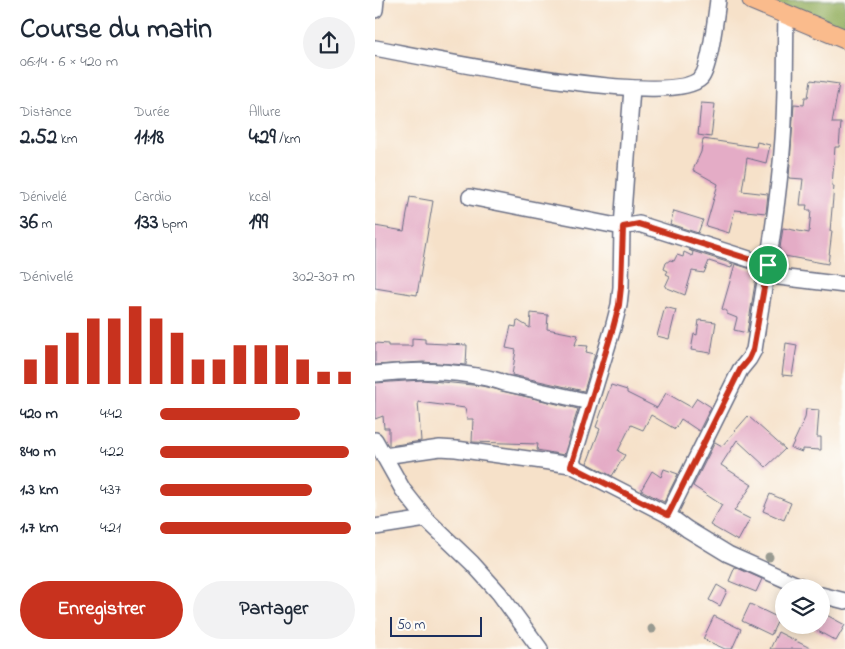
<!DOCTYPE html>
<html lang="fr">
<meta charset="utf-8">
<style>
:root{--surface:#fff;--page:#f2f2f3;--text:#1f2937;--muted:#747a83;--accent:#c8321e}
body{margin:0;font-family:"Indie Flower",sans-serif;background:var(--page);color:var(--text);height:100vh;display:flex;flex-direction:column;font-size:19px;white-space:nowrap}
*{box-sizing:border-box;margin:0}
p{font-size:16px;color:var(--muted)}
.icon{flex:none;width:28px;height:28px;fill:none;stroke:currentColor;stroke-width:2;stroke-linecap:round;stroke-linejoin:round}
.map{position:relative;flex:1;overflow:hidden}
.drawer{display:flex;flex-direction:column;background:var(--surface);width:375px}
.drawer>*{flex:none}
.fabs{position:absolute;left:400px;top:579px;display:grid;gap:10px}
.fabs a{display:grid;place-items:center;width:55px;height:55px;border-radius:50%;background:var(--surface);box-shadow:0 2px 12px #0003;font-size:25px}
.scale{position:absolute;left:15px;bottom:12px;width:92px;box-sizing:border-box;padding-left:5px;border:2px solid #1b2f5e;border-top:0;font-size:14px;line-height:18px;white-space:nowrap;color:#1b2f5e;-webkit-text-stroke:4px #fdfcf7;paint-order:stroke}
.pin{position:absolute;display:grid;place-items:center;width:42px;height:42px;color:#fff;margin:-21px;border:2px solid #fff;border-radius:50%;box-shadow:0 1px 5px #0007}
.round{display:grid;place-items:center;flex:none;width:52px;height:52px;border-radius:26px;background:var(--page)}
.summary{display:flex;align-items:center;justify-content:space-between;height:85px;padding:0 20px}
h1{font-size:28px;font-weight:800;line-height:38px}
.metrics{display:grid;grid-template-columns:repeat(3,1fr);gap:8px;height:85px;padding:5px 20px}
.metrics div{display:grid;align-content:center}
.metrics b{font-size:21px;font-weight:800}
.metrics small{font-size:14px;font-weight:400}
.metrics p{font-size:14px}
.chart{height:140px;padding:10px 20px}
.chart p{display:flex;justify-content:space-between}
.chart svg{width:100%;height:90px;margin-top:5px;stroke:var(--accent);stroke-width:6}
.button{display:flex;gap:10px;margin-top:auto;padding:10px 20px}
.button a{flex:1;height:58px;border-radius:30px;background:var(--accent);color:#fff;font-size:20px;font-weight:800;line-height:58px;text-align:center}
.button a+a{background:var(--page);color:var(--text)}
ul{padding:0 20px;list-style:none;font-size:16px}
li{display:grid;grid-template-columns:80px 60px 1fr;align-items:center;height:38px}
li i{height:12px;border-radius:6px;background:var(--accent)}
main{display:flex;flex:1;min-height:0}
.map>svg:first-child{display:block}
</style>
<main>
<section class="drawer">
<div class="summary"><div><h1>Course du matin</h1><p>06:14 · 6 × 420 m</p></div><a class="round"><svg class="icon" aria-label="share" viewBox="0 0 24 24"><path d="M12 15V3M7 8l5-5 5 5M5 13v7h14v-7"/></svg></a></div>
<div class="metrics">
<div><p>Distance</p><b>2.52<small> km</small></b></div>
<div><p>Durée</p><b>11:18</b></div>
<div><p>Allure</p><b>4:29<small> /km</small></b></div>
</div>
<div class="metrics">
<div><p>Dénivelé</p><b>36<small> m</small></b></div>
<div><p>Cardio</p><b>133<small> bpm</small></b></div>
<div><p>kcal</p><b>199</b></div>
</div>
<div class="chart"><p><span>Dénivelé</span>302–307 m</p>
<svg viewBox="0 0 160 44" preserveAspectRatio="none"><path d="M5 44V32M15 44V25M25 44V19M35 44V12M45 44V12M55 44V6M65 44V12M75 44V19M85 44V32M95 44V32M105 44V25M115 44V25M125 44V25M135 44V32M145 44V38M155 44V38"/></svg>
</div>
<ul>
<li><b>420 m</b>4:42<i style="width:72%"></i></li>
<li><b>840 m</b>4:22<i style="width:97%"></i></li>
<li><b>1.3 km</b>4:37<i style="width:78%"></i></li>
<li><b>1.7 km</b>4:21<i style="width:98%"></i></li>
</ul>
<div class="button"><a>Enregistrer</a><a>Partager</a></div>
</section>
<div class="map">
<svg width="470" height="649" viewBox="0 0 470 649">
<rect width="100%" height="100%" fill="#fdfcf7"/>
<filter id="ink" filterUnits="userSpaceOnUse"><feTurbulence type="fractalNoise" baseFrequency=".02" numOctaves="2"/><feDisplacementMap in="SourceGraphic" scale="10" xChannelSelector="R" yChannelSelector="G"/><feConvolveMatrix kernelMatrix="1 2 1 2 8 2 1 2 1" color-interpolation-filters="sRGB"/></filter>
<filter id="wash" filterUnits="userSpaceOnUse"><feTurbulence type="fractalNoise" baseFrequency=".0096" numOctaves="4" result="noise"/><feDisplacementMap in="SourceGraphic" scale="20" xChannelSelector="R" yChannelSelector="G"/><feGaussianBlur stdDeviation="1.12" result="paint"/><feColorMatrix in="noise" values="0 0 0 0 0 0 0 0 0 0 0 0 0 0 0 0 0 1.4 0 .05"/><feComposite in="paint" operator="in"/></filter>
<g filter="url(#wash)">
<rect width="100%" height="100%" fill="#f6e1c9"/>
<polygon fill="#96b163" stroke="#587060" points="392,0 470,0 470,31"/>
<g id="blocks">
<g fill="#e4acc6">
<polygon points="436,80 464,84 457,123 466,123 464,147 460,147 457,186 459,186 455,231 457,231 453,264 404,255 408,228 434,233 436,210 431,210 432,205 425,205 428,179 414,178 419,104 429,105 430,97 433,97"/>
<polygon points="326,103 340,104 336,137 323,135"/>
<polygon points="328,139 381,147 382,142 395,145 391,163 372,158 367,191 393,194 391,213 360,210 354,233 331,226 343,184 318,170 326,152"/>
<polygon points="35,197 58,201 42,295 0,288 0,226 29,231"/>
<polygon points="299,211 328,220 323,233 295,224"/>
<polygon points="314,250 358,264 356,268 334,261 329,273 317,271 310,295 290,287 295,276 291,274 293,271 289,269 291,263 295,260 299,261 302,255 308,257 309,252 317,256 318,252"/>
<polygon points="360,264 382,271 372,333 359,330 362,318 352,314 352,311 347,309"/>
<polygon points="290,307 301,310 294,339 282,336"/>
<polygon points="156,313 173,315 172,329 203,335 200,345 213,346 211,352 220,354 209,391 137,375 141,350 131,348 136,326 141,327 142,320 155,328"/>
<polygon points="324,320 341,322 336,353 316,350 319,334 322,335"/>
<polygon points="37,338 50,339 50,343 92,345 91,365 48,362 0,365 0,343 13,344 13,346 37,346"/>
<polygon points="411,343 422,345 417,376 407,375"/>
<polygon points="47,380 107,386 203,409 189,455 162,450 163,444 97,442 98,419 92,419 90,408 43,402 46,441 14,446 14,428 9,428 8,416 0,419 0,383"/>
<polygon points="236,385 252,390 252,393 282,408 291,393 316,407 322,398 336,407 324,431 306,419 300,429 276,415 268,430 256,425 243,451 250,455 237,476 212,463 225,429 221,427"/>
<polygon points="431,409 444,410 442,437 446,437 446,450 427,449 427,452 416,448 430,418"/>
<polygon points="373,416 410,449 391,467 362,440 346,465 377,485 359,511 375,519 363,541 335,525 347,505 318,486 340,442 347,446"/>
<polygon points="289,469 303,474 289,502 266,490 277,471 286,477"/>
<polygon points="395,494 416,503 409,520 388,511"/>
<polygon points="360,567 387,579 381,592 354,581"/>
<polygon points="342,585 352,591 345,606 334,600"/>
<polygon points="375,604 404,618 396,635 367,621"/>
<polygon points="446,612 470,625 461,641 432,625 446,625"/>
<polygon points="339,616 366,629 357,649 350,649 328,639"/>
<polygon points="403,632 437,649 395,649"/>
</g>
</g>
</g>
<g filter="url(#ink)">
<use href="#blocks" fill-opacity="0" stroke="#686d83" stroke-width="1"/>
<g fill="none" stroke-linecap="round" stroke-linejoin="round">
<g stroke="#686d83" stroke-width="18">
<g id="minor">
<polyline points="0,10 1,0"/>
<path d="M0 48C50 57 295 110 326 78 335 68 341 15 343 0"/>
<polyline points="95,197 247,227 264,224 393,265 397,273 404,277 470,285"/>
<path d="M0 374C32 370 63 370 95 375 107 377 118 378 129 383L215 402"/>
<polyline points="0,440 28,490 51,519 97,563 124,593 165,649"/>
<polyline points="9,456 65,448 81,449 196,465 293,515 312,529 353,554 429,588"/>
<polyline points="196,465 238,328 244,305 246,287 247,227 257,88"/>
<path d="M293 515 365 370 374 359 379 350C390 280 403 210 408 139 411 98 410 56 411 14"/>
<polyline points="0,527 51,519"/>
<polyline points="446,595 470,601"/>
</g>
</g>
<g stroke="#686d83" stroke-width="21">
<polyline id="major" points="377,0 470,39"/>
</g>
<use href="#minor" stroke="#fff" stroke-width="15"/>
<use href="#major" stroke="#fabb8c" stroke-width="19"/>
</g>
<g fill="#989a91">
<circle cx="394" cy="557" r="4.5"/>
<circle cx="277" cy="629" r="4.5"/>
</g>
</g>
<g fill="none" stroke-linecap="round" stroke-linejoin="round" filter="url(#ink)">
<g stroke="#fff" stroke-width="10">
<polygon id="route" points="264,224 393,265 378,350 374,359 365,370 293,515 196,466 238,328 244,305 246,287 248,227"/>
</g>
<use href="#route" stroke="#c8321e" stroke-width="6"/>
</g>
</svg>
<div class="fabs">
<a><svg class="icon" aria-label="layers" viewBox="0 0 24 24"><path d="M12 4l9 5-9 5-9-5zM3 14l9 5 9-5"/></svg></a>
</div>
<div class="scale">50 m</div>
<div class="pin" style="left:393px;top:265px;background:#1e9e55"><svg class="icon" aria-label="arrive" viewBox="0 0 24 24"><path d="M6 21V4h12l-3 4 3 4H6"/></svg></div>
</div>
</main>
